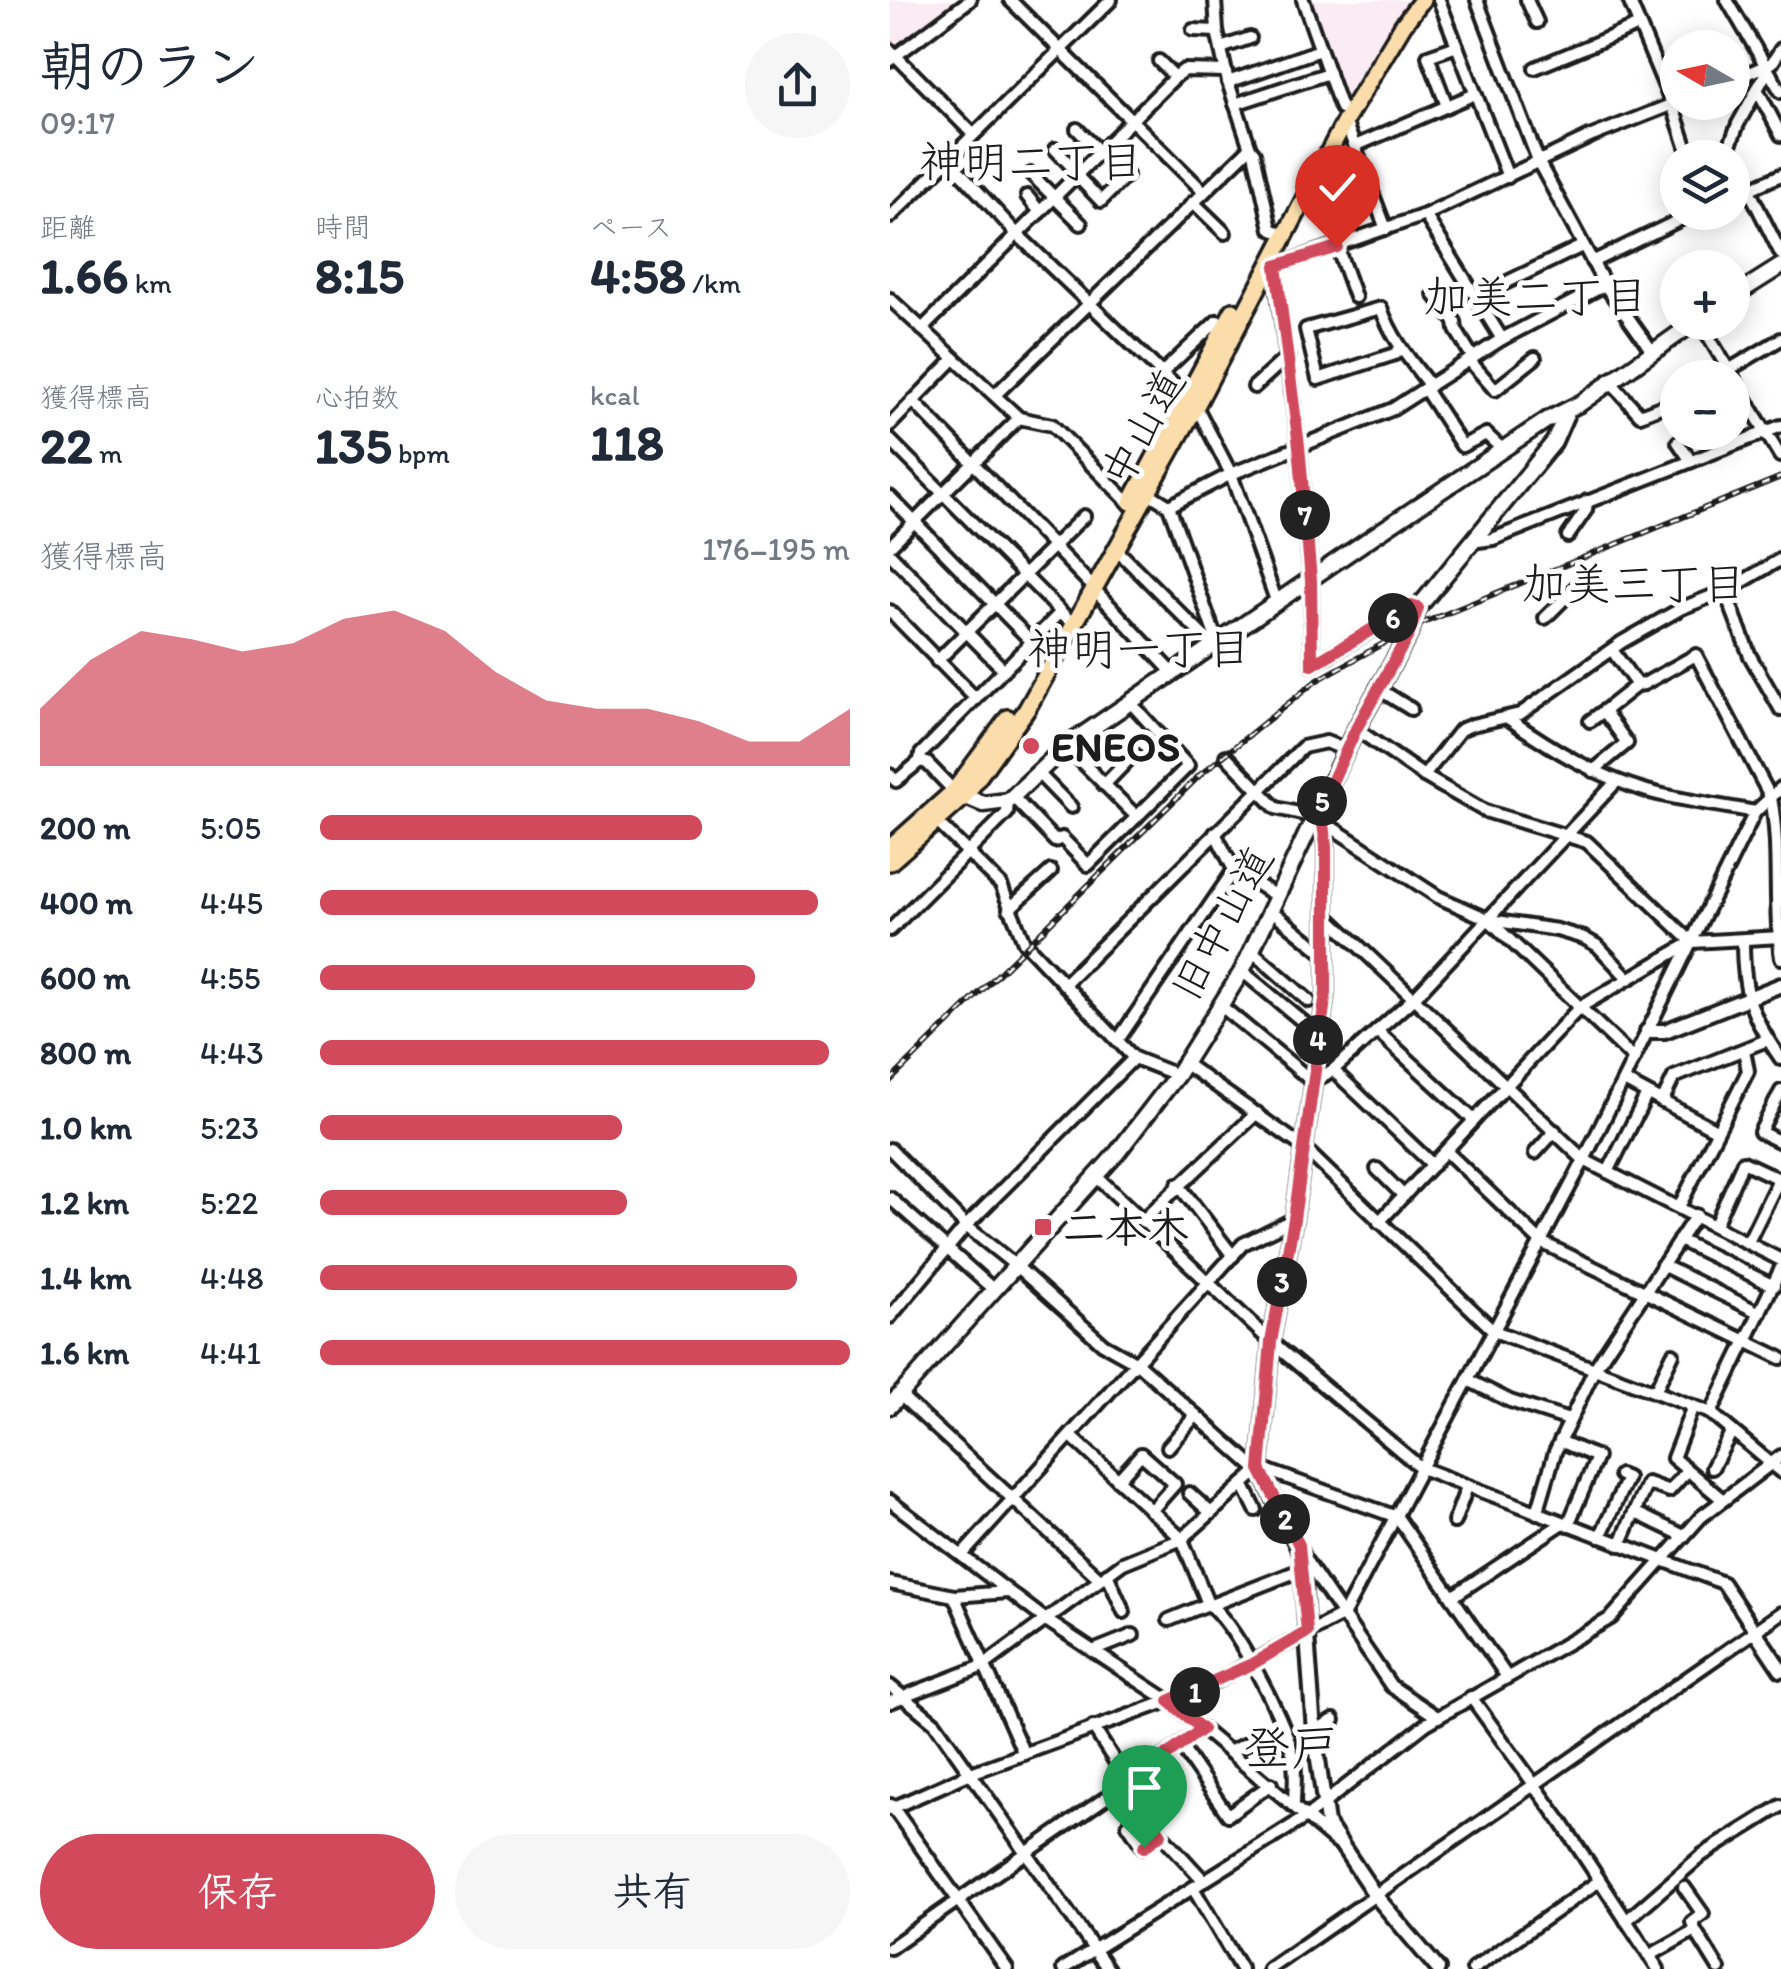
<!DOCTYPE html>
<html lang="ja">
<meta charset="utf-8">
<style>
:root{--surface:#fff;--page:#f6f6f7;--text:#1f2937;--muted:#747a83;--accent:#d1495b}
body{margin:0;font-family:Itim,"Klee One",sans-serif;background:var(--page);color:var(--text);height:100vh;display:flex;flex-direction:column;font-size:38px;white-space:nowrap}
*{box-sizing:border-box;margin:0}
p{font-size:32px;color:var(--muted)}
.icon{flex:none;width:55px;height:55px;fill:none;stroke:currentColor;stroke-width:2;stroke-linecap:round;stroke-linejoin:round}
.map{position:relative;flex:1;overflow:hidden}
.drawer{display:flex;flex-direction:column;background:var(--surface);width:890px}
.drawer>*{flex:none}
.needle{width:65px;rotate:279deg}
.fabs{position:absolute;left:770px;top:30px;display:grid;gap:20px}
.fabs a{display:grid;place-items:center;width:90px;height:90px;border-radius:50%;background:var(--surface);box-shadow:0 5px 25px #0003;font-size:50px}
.pin{position:absolute;display:grid;place-items:center;width:85px;height:85px;color:#fff;margin:-102px -42px;border-radius:50% 50% 50% 0;rotate:-45deg;box-shadow:0 0 10px #0007}
.pin .icon{rotate:45deg}
.km{position:absolute;width:50px;height:50px;margin:-25px;border-radius:50%;background:#222;color:#fff;font-size:28px;line-height:50px;text-align:center}
.round{display:grid;place-items:center;flex:none;width:105px;height:105px;border-radius:52px;background:var(--page)}
.headline{display:flex;align-items:center;justify-content:space-between;height:170px;padding:0 40px}
h1{font-size:55px;font-weight:700;line-height:75px}
.figures{display:grid;grid-template-columns:repeat(3,1fr);gap:15px;height:170px;padding:10px 40px}
.figures div{display:grid;align-content:center}
.figures b{font-size:50px;font-weight:700}
.figures small{font-size:28px;font-weight:400}
.figures p{font-size:28px}
.chart{height:280px;padding:20px 40px}
.chart p{display:flex;justify-content:space-between}
.chart svg{width:100%;height:180px;margin-top:10px;fill:var(--accent);opacity:.7}
.button{display:flex;gap:20px;margin-top:auto;padding:20px 40px}
.button a{flex:1;height:115px;border-radius:60px;background:var(--accent);color:#fff;font-size:40px;font-weight:700;line-height:115px;text-align:center}
.button a+a{background:var(--page);color:var(--text)}
ul{padding:0 40px;list-style:none;font-size:32px}
li{display:grid;grid-template-columns:160px 120px 1fr;align-items:center;height:75px}
li i{height:25px;border-radius:12px;background:var(--accent)}
main{display:flex;flex:1;min-height:0}
.map>svg:first-child{display:block}
</style>
<main>
<section class="drawer">
<div class="headline"><div><h1>朝のラン</h1><p>09:17</p></div><a class="round"><svg class="icon" aria-label="share" viewBox="0 0 24 24"><path d="M12 15V3M7 8l5-5 5 5M5 13v7h14v-7"/></svg></a></div>
<div class="figures">
<div><p>距離</p><b>1.66<small> km</small></b></div>
<div><p>時間</p><b>8:15</b></div>
<div><p>ペース</p><b>4:58<small> /km</small></b></div>
</div>
<div class="figures">
<div><p>獲得標高</p><b>22<small> m</small></b></div>
<div><p>心拍数</p><b>135<small> bpm</small></b></div>
<div><p>kcal</p><b>118</b></div>
</div>
<div class="chart"><p><span>獲得標高</span>176–195 m</p>
<svg viewBox="0 0 160 44" preserveAspectRatio="none"><path d="M0 44V30L10 18L20 11L30 13L40 16L50 14L60 8L70 6L80 11L90 21L100 28L110 30L120 30L130 33L140 38L150 38L160 30V44z"/></svg>
</div>
<ul>
<li><b>200 m</b>5:05<i style="width:72%"></i></li>
<li><b>400 m</b>4:45<i style="width:94%"></i></li>
<li><b>600 m</b>4:55<i style="width:82%"></i></li>
<li><b>800 m</b>4:43<i style="width:96%"></i></li>
<li><b>1.0 km</b>5:23<i style="width:57%"></i></li>
<li><b>1.2 km</b>5:22<i style="width:58%"></i></li>
<li><b>1.4 km</b>4:48<i style="width:90%"></i></li>
<li><b>1.6 km</b>4:41<i style="width:100%"></i></li>
</ul>
<div class="button"><a>保存</a><a>共有</a></div>
</section>
<div class="map">
<svg width="891" height="1969" viewBox="0 0 891 1969">
<rect width="100%" height="100%" fill="#fff"/>
<filter id="ink" filterUnits="userSpaceOnUse"><feTurbulence type="fractalNoise" baseFrequency=".01" numOctaves="2"/><feDisplacementMap in="SourceGraphic" scale="20" xChannelSelector="R" yChannelSelector="G"/><feConvolveMatrix kernelMatrix="1 2 1 2 8 2 1 2 1" color-interpolation-filters="sRGB"/></filter>
<g filter="url(#ink)">
<g fill="#fbecf4">
<polygon points="0,0 80,0 6,55 0,50"/>
<polygon points="417,0 522,0 453,103"/>
</g>
<g fill="none" stroke-linecap="round" stroke-linejoin="round">
<g stroke="#1c1c1c" stroke-width="18">
<g id="minor">
<polyline points="120,0 314,192"/>
<polyline points="325,0 327,31 338,82 360,148 364,153 381,229 386,231"/>
<polyline points="413,0 451,108"/>
<polyline points="549,0 618,177"/>
<polyline points="587,0 649,163 715,285 762,351"/>
<polyline points="637,0 647,22"/>
<polyline points="739,0 782,104 800,158"/>
<polyline points="837,0 891,92"/>
<polyline points="303,30 327,31"/>
<polyline points="331,48 360,38"/>
<polyline points="0,50 83,134"/>
<polyline points="0,60 80,0"/>
<polyline points="269,61 285,77"/>
<polyline points="875,67 874,77 848,124 840,145 843,158 891,254"/>
<polyline points="645,68 749,25"/>
<polyline points="842,80 882,63 891,49"/>
<polyline points="338,82 430,50"/>
<polyline points="867,89 891,135"/>
<polyline points="345,104 439,73"/>
<polyline points="557,106 538,56 567,46"/>
<polyline points="455,121 496,229"/>
<polyline points="187,129 210,152"/>
<polyline points="465,146 585,94"/>
<polyline points="165,149 189,174"/>
<polyline points="59,160 127,234 306,406 341,474 387,603"/>
<polyline points="141,174 191,224"/>
<polyline points="187,176 211,201 237,175 212,150"/>
<polyline points="137,196 150,212"/>
<polyline points="842,197 891,175"/>
<polyline points="303,202 335,233"/>
<polyline points="535,215 612,339"/>
<polyline points="0,217 221,0"/>
<polyline points="447,247 465,297"/>
<polyline points="383,256 409,446 421,581 422,665 521,607 528,608"/>
<polyline points="702,262 806,212"/>
<polyline points="386,266 535,215 702,136 788,102"/>
<polyline points="544,294 565,322 566,330 583,358"/>
<polyline points="586,297 692,246"/>
<polyline points="0,299 129,418 162,425 240,504"/>
<polyline points="810,322 890,456"/>
<polyline points="32,329 285,77 294,70 336,71"/>
<path d="M511 348 505 354 428 379 416 329 491 308C502 339 520 360 540 386"/>
<polyline points="579,360 605,390 645,358"/>
<polyline points="273,372 327,321 335,325"/>
<polyline points="825,378 891,339"/>
<polyline points="719,380 750,415 788,400"/>
<polyline points="364,387 398,356"/>
<polyline points="535,389 572,446 596,434 613,450"/>
<polyline points="105,395 360,148"/>
<polyline points="23,401 198,582"/>
<polyline points="0,425 64,359"/>
<polyline points="0,440 178,619"/>
<polyline points="788,442 801,461"/>
<polyline points="257,492 279,506 324,633 322,645"/>
<polyline points="0,497 142,642"/>
<polyline points="279,506 341,474 503,409 612,339 715,285"/>
<polyline points="678,536 696,510 697,501"/>
<polyline points="581,542 603,539 891,426"/>
<polyline points="0,546 129,418"/>
<polyline points="226,549 322,645"/>
<polyline points="0,554 114,670"/>
<polyline points="205,590 283,673"/>
<polyline points="835,591 860,656 891,710"/>
<polyline points="0,611 86,699"/>
<polyline points="655,618 688,585"/>
<path d="M722 650 747 685 754 684 806 655 881 798C891 850 883 905 891 958"/>
<polyline points="47,661 194,516"/>
<polyline points="487,688 521,709"/>
<polyline points="714,711 747,685"/>
<path d="M619 719C662 749 706 776 757 791 792 801 830 805 865 812"/>
<polyline points="700,721 714,711 737,743 703,771"/>
<polyline points="466,729 534,776 595,811 697,842 802,942"/>
<polyline points="176,746 247,817"/>
<polyline points="336,756 386,808 426,817 548,897 600,920 667,930 694,938 708,946 738,978"/>
<polyline points="30,761 37,763 64,791"/>
<polyline points="148,773 181,807"/>
<polyline points="0,775 6,781 30,761 31,754 171,612"/>
<polyline points="534,776 570,730 582,725 630,714 732,642 792,608 840,589 891,559"/>
<polyline points="214,785 244,754"/>
<polyline points="123,797 165,841 172,838 198,865 298,766 240,702"/>
<polyline points="47,822 111,885 134,942 244,1058 287,1075"/>
<polyline points="325,833 344,870 388,897"/>
<polyline points="119,909 161,871"/>
<polyline points="382,911 437,956"/>
<polyline points="437,916 694,1160 891,1260"/>
<polyline points="600,921 744,1059"/>
<polyline points="0,930 117,813 118,801"/>
<path d="M853 941C853 993 861 1017 891 1059"/>
<polyline points="362,951 419,1001"/>
<polyline points="352,971 429,1035"/>
<polyline points="175,983 413,747 436,742 456,750"/>
<polyline points="330,1005 423,1082 443,1070 524,998 727,781"/>
<polyline points="487,1031 584,1120"/>
<polyline points="228,1040 344,870"/>
<polyline points="294,1063 413,1147 604,1331 821,1413 891,1472"/>
<polyline points="443,1070 543,1165"/>
<polyline points="734,1081 826,1130"/>
<polyline points="891,1091 870,1132 891,1142"/>
<polyline points="772,1102 784,1077 877,1040"/>
<polyline points="0,1149 76,1226 125,1265 213,1344 247,1363 362,1465 507,1517 617,1677"/>
<polyline points="556,1151 651,1242 891,1358"/>
<polyline points="645,1153 665,1131"/>
<polyline points="487,1169 514,1196"/>
<polyline points="718,1172 757,1094"/>
<polyline points="206,1176 381,1342 531,1468 833,1583 865,1631"/>
<polyline points="288,1184 343,1256"/>
<polyline points="0,1198 104,1290"/>
<polyline points="789,1207 858,1071 854,1050"/>
<polyline points="252,1221 367,1113"/>
<polyline points="489,1222 690,1007 802,942 891,937"/>
<polyline points="825,1225 853,1162 889,1179 858,1242"/>
<polyline points="789,1240 884,1286"/>
<polyline points="772,1265 870,1313"/>
<polyline points="0,1317 76,1226 244,1058"/>
<polyline points="578,1380 620,1401 679,1420"/>
<polyline points="765,1391 783,1354"/>
<polyline points="10,1395 210,1579"/>
<polyline points="803,1406 783,1458 833,1500"/>
<polyline points="821,1413 891,1268"/>
<polyline points="181,1436 292,1539 318,1604 279,1620"/>
<polyline points="670,1441 707,1457 678,1525"/>
<polyline points="278,1447 306,1415"/>
<polyline points="822,1468 842,1431"/>
<polyline points="228,1480 251,1454 285,1484 261,1511"/>
<polyline points="353,1484 366,1510"/>
<polyline points="299,1493 321,1513"/>
<polyline points="0,1501 156,1620 279,1701 447,1843"/>
<polyline points="744,1512 794,1536"/>
<polyline points="647,1513 665,1452 705,1368 806,1215"/>
<polyline points="564,1522 577,1487"/>
<polyline points="710,1537 737,1478 730,1475"/>
<polyline points="730,1545 757,1483 779,1491 797,1471"/>
<polyline points="73,1554 353,1244 404,1219"/>
<polyline points="412,1555 501,1686 547,1717"/>
<polyline points="217,1574 234,1612"/>
<polyline points="0,1583 64,1596 118,1592"/>
<polyline points="64,1596 134,1754"/>
<polyline points="562,1597 673,1523"/>
<path d="M318 1604C344 1621 394 1719 402 1752 407 1768 404 1789 404 1806"/>
<polyline points="321,1605 413,1569"/>
<polyline points="203,1651 243,1635"/>
<polyline points="0,1686 45,1723 218,1969"/>
<polyline points="581,1697 672,1823 768,1969"/>
<polyline points="0,1702 93,1666 233,1563 292,1539 370,1469"/>
<polyline points="203,1727 271,1834 314,1881"/>
<polyline points="424,1731 444,1720"/>
<polyline points="290,1745 338,1815 381,1784"/>
<polyline points="339,1752 392,1726"/>
<polyline points="1,1805 117,1969"/>
<polyline points="0,1809 81,1773 311,1689 454,1614 694,1160 865,812 891,788"/>
<polyline points="256,1813 238,1825 253,1847 271,1834"/>
<polyline points="303,1888 351,1969"/>
<polyline points="736,1921 812,1855 891,1806"/>
<polyline points="805,1930 829,1969"/>
<path d="M0 1948C104 1874 210 1804 312 1729"/>
<polyline points="759,1956 805,1930 802,1922 813,1914 794,1887"/>
<polyline points="173,1969 416,1817 536,1724 721,1618 811,1517 891,1456"/>
<polyline points="379,1969 891,1613"/>
<polyline points="583,1969 709,1881"/>
</g>
</g>
<g stroke="#1c1c1c" stroke-width="20">
<g id="tertiary">
<polyline points="433,823 436,846 436,993 404,1219 381,1342 370,1469 411,1554 424,1731 437,1823 485,1895 548,1969"/>
<polyline points="757,1031 775,1031 891,985"/>
<polyline points="865,1631 891,1670"/>
</g>
</g>
<g stroke="#1c1c1c" stroke-width="21">
<g id="secondary">
<polyline points="842,297 891,266"/>
<polyline points="69,794 93,804 118,801 176,746 479,539 657,420 691,403 805,322"/>
<polyline points="0,1406 227,1153 287,1075 352,971 466,729 519,634 528,608 664,442 678,410"/>
</g>
</g>
<g stroke="#1c1c1c" stroke-width="22">
<g id="trunk">
<polyline points="241,502 343,311"/>
<polyline points="0,848 64,791 118,718"/>
<polyline points="0,862 74,797 137,709 306,406 455,121 513,25 532,0"/>
</g>
</g>
<use href="#minor" stroke="#fff" stroke-width="10"/>
<use href="#tertiary" stroke="#fff" stroke-width="12"/>
<use href="#secondary" stroke="#fff" stroke-width="14"/>
<use href="#trunk" stroke="#fbddab" stroke-width="15"/>
<g stroke="#1c1c1c" stroke-width="6">
<polyline id="rail" points="0,1081 311,774 426,681 521,628 891,477"/>
</g>
<use href="#rail" stroke="#fff" stroke-width="2.5" stroke-dasharray="8" stroke-linecap="butt"/>
</g>
</g>
<g fill="none" stroke-linecap="round" stroke-linejoin="round" filter="url(#ink)">
<g stroke="#fff" stroke-width="20">
<polyline id="route" points="254,1847 271,1834 238,1784 312,1729 279,1701 362,1664 417,1632 409,1545 370,1469 381,1342 404,1219 436,993 436,846 433,824 426,817 466,729 519,634 528,608 521,606 422,665 421,580 409,446 386,266 447,247"/>
</g>
<use href="#route" stroke="#d1495b" stroke-width="12"/>
</g>
<g fill="#d1495b" stroke="#fff" stroke-width="4">
<circle cx="141" cy="746" r="10"/>
<rect x="143" y="1217" width="20" height="20" rx="5"/>
</g>
<g text-anchor="middle" dominant-baseline="central" stroke-width="10" stroke-linejoin="round" paint-order="stroke">
<g font-size="42" fill="#1c1c1c" stroke="#fff">
<text transform="translate(253 427) rotate(-61)">中山道</text>
<text transform="translate(332 923) rotate(-62)">旧中山道</text>
</g>
<g font-size="42" font-weight="bold" fill="#1c1c1c" stroke="#fff" text-anchor="start">
<text x="161" y="746">ENEOS</text>
<text x="173" y="1227">二本木</text>
</g>
<g font-size="45" fill="#1c1c1c" stroke="#fff">
<text x="141" y="161">神明二丁目</text>
<text x="646" y="296">加美二丁目</text>
<text x="744" y="583">加美三丁目</text>
<text x="249" y="648">神明一丁目</text>
</g>
<g font-size="48" fill="#1c1c1c" stroke="#fff">
<text x="401" y="1747">登戸</text>
</g>
</g>
</svg>
<div class="fabs">
<a><svg class="needle" viewBox="-14 -14 28 28"><path d="M0-13l5 13h-10z" fill="#e53935"/><path d="M0 13l5-13h-10z" fill="#747a83"/></svg></a>
<a><svg class="icon" aria-label="layers" viewBox="0 0 24 24"><path d="M12 4l9 5-9 5-9-5zM3 14l9 5 9-5"/></svg></a>
<a>+</a>
<a>−</a>
</div>
<div class="pin" style="left:254px;top:1847px;background:#1e9e55"><svg class="icon" aria-label="arrive" viewBox="0 0 24 24"><path d="M6 21V4h12l-3 4 3 4H6"/></svg></div>
<div class="pin" style="left:447px;top:247px;background:#d93025"><svg class="icon" aria-label="check" viewBox="0 0 24 24"><path d="M5 12l5 5 9-10"/></svg></div>
<b class="km" style="left:305px;top:1692px">1</b>
<b class="km" style="left:395px;top:1519px">2</b>
<b class="km" style="left:392px;top:1282px">3</b>
<b class="km" style="left:428px;top:1040px">4</b>
<b class="km" style="left:432px;top:801px">5</b>
<b class="km" style="left:503px;top:618px">6</b>
<b class="km" style="left:415px;top:515px">7</b>
</div>
</main>
